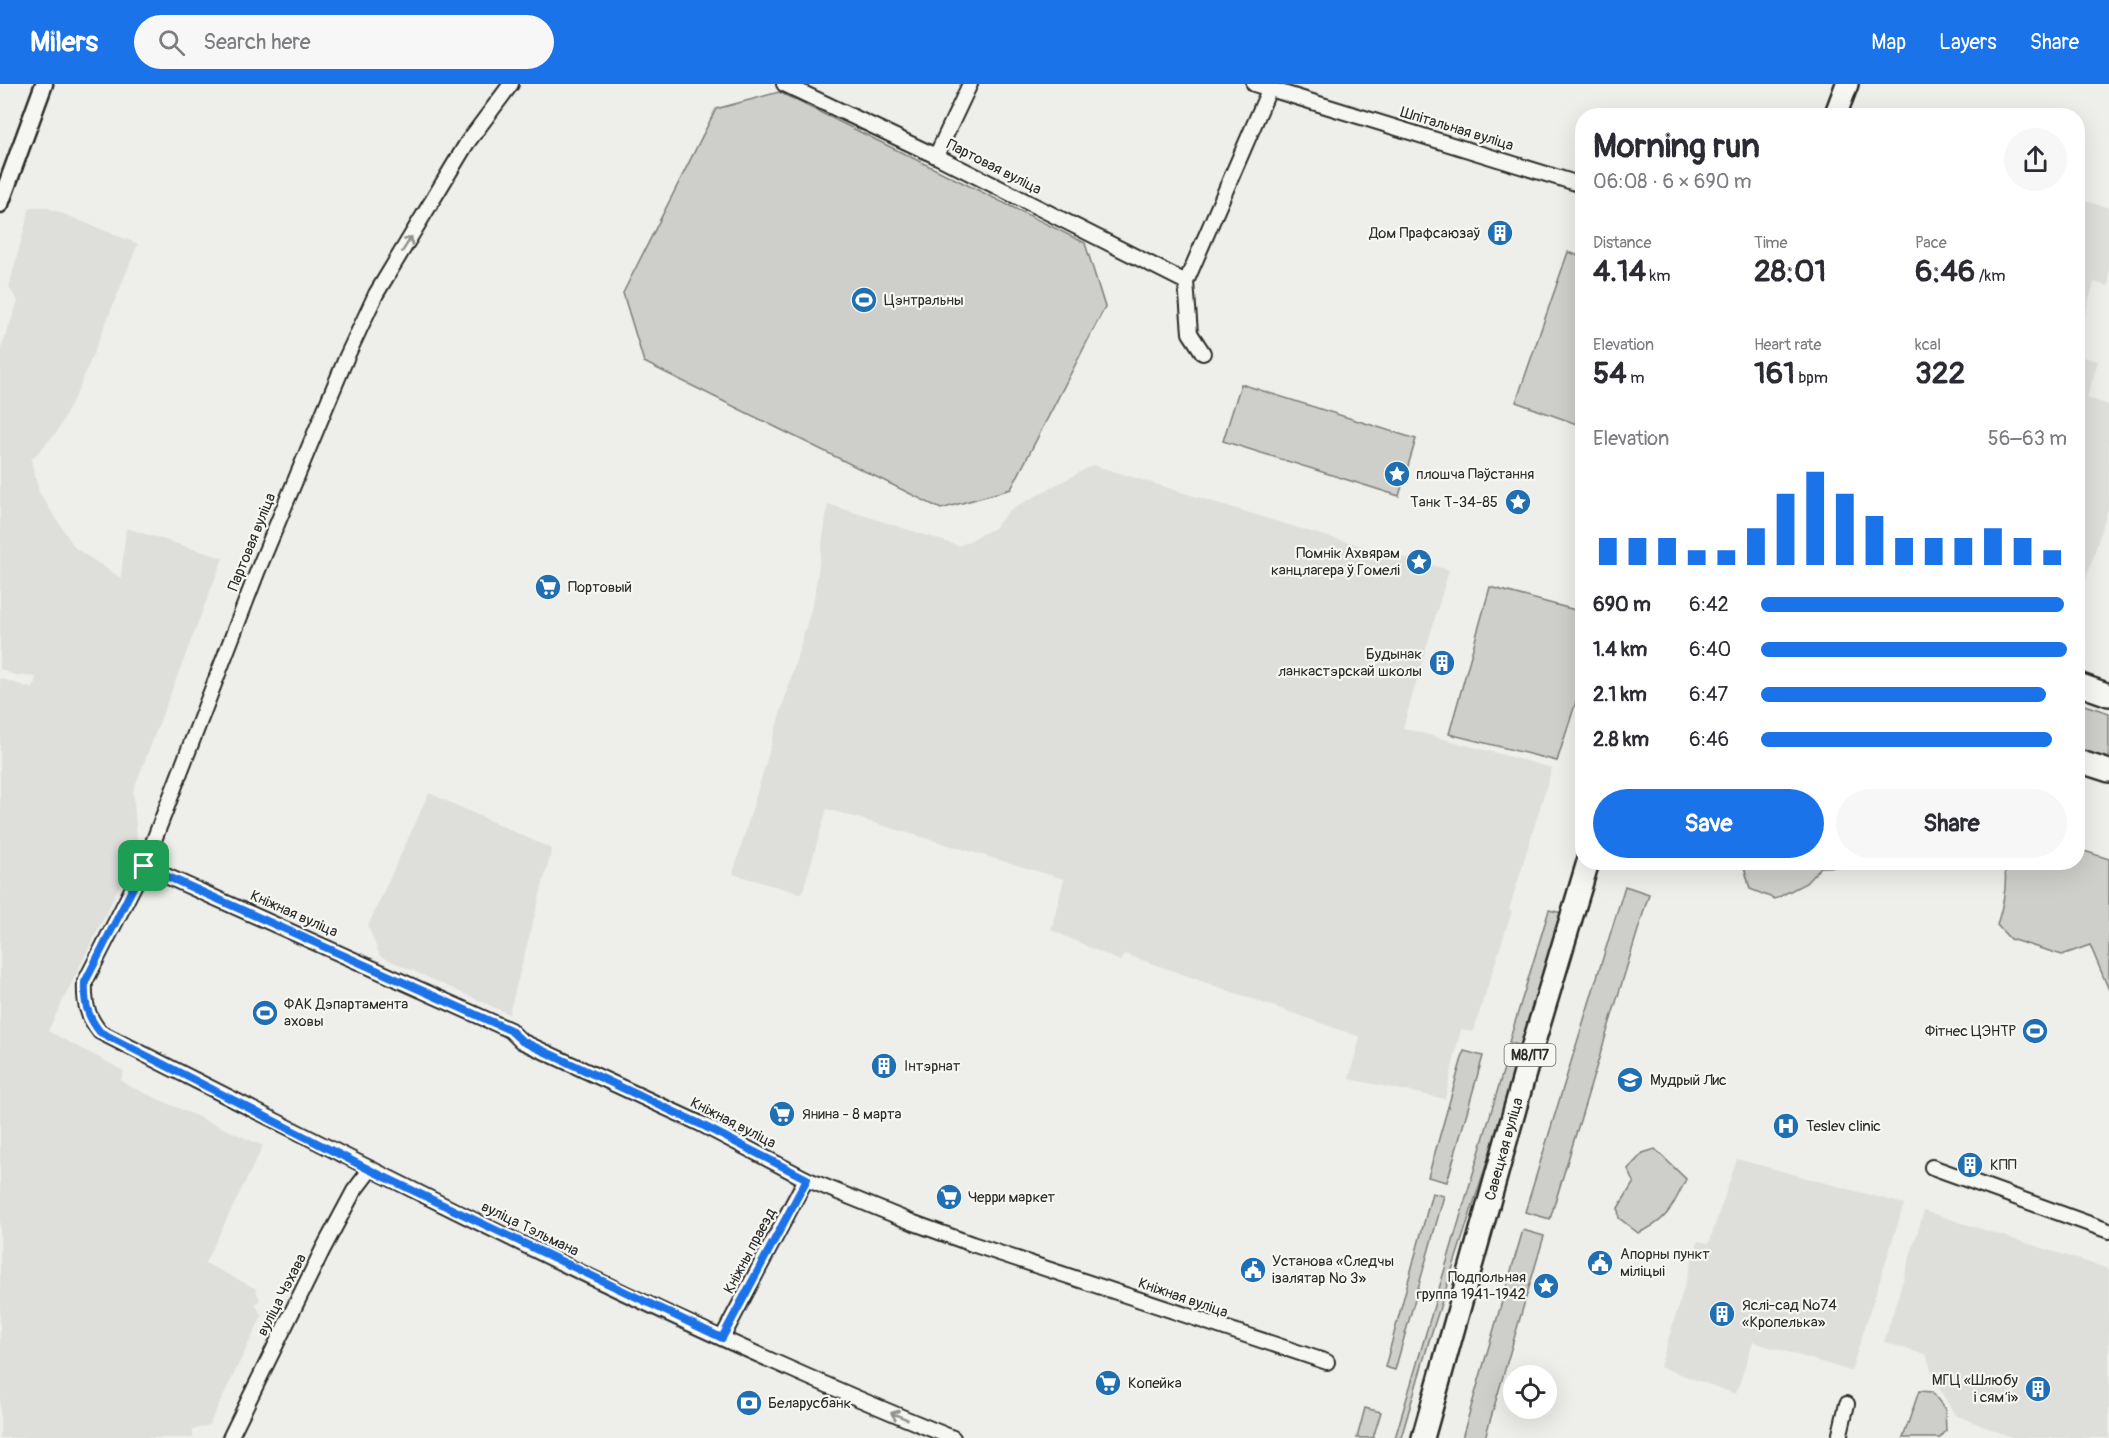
<!DOCTYPE html>
<meta charset="utf-8">
<style>
:root{--surface:#fff;--page:#f7f7f7;--text:#2b2b33;--muted:#7c7c81;--accent:#1a73e8}
body{margin:0;font-family:Pangolin,sans-serif;background:var(--page);color:var(--text);height:100vh;display:flex;flex-direction:column;font-size:22px;white-space:nowrap}
*{box-sizing:border-box;margin:0}
p{font-size:20px;color:var(--muted)}
.icon{flex:none;width:33px;height:33px;fill:none;stroke:currentColor;stroke-width:2;stroke-linecap:round;stroke-linejoin:round}
.map{position:relative;flex:1;overflow:hidden}
.side{position:absolute;left:1575px;top:24px;width:510px;height:762px;display:flex;flex-direction:column;background:var(--surface);border-radius:24px;box-shadow:0 6px 24px #0002}
.side>*{flex:none}
.fabs{position:absolute;left:1503px;top:1281px;display:grid;gap:12px}
.fabs a{display:grid;place-items:center;width:54px;height:54px;border-radius:50%;background:var(--surface);box-shadow:0 6px 24px #0002;font-size:30px}
.pin{position:absolute;display:grid;place-items:center;width:51px;height:51px;color:#fff;margin:-26px;border-radius:12px;box-shadow:0 3px 9px #0006}
.round{display:grid;place-items:center;flex:none;width:63px;height:63px;border-radius:32px;background:var(--page)}
.head{display:flex;align-items:center;justify-content:space-between;height:102px;padding:0 18px}
h1{font-size:33px;font-weight:700;line-height:45px}
.figures{display:grid;grid-template-columns:repeat(3,1fr);gap:9px;height:102px;padding:6px 18px}
.figures div{display:grid;align-content:center}
.figures b{font-size:30px;font-weight:700}
.figures small{font-size:16px;font-weight:400}
.figures p{font-size:16px}
.chart{height:168px;padding:12px 18px}
.chart p{display:flex;justify-content:space-between}
.chart svg{width:100%;height:108px;margin-top:6px;stroke:var(--accent);stroke-width:6}
.action{display:flex;gap:12px;margin-top:auto;padding:12px 18px}
.action a{flex:1;height:69px;border-radius:36px;background:var(--accent);color:#fff;font-size:24px;font-weight:700;line-height:69px;text-align:center}
.action a+a{background:var(--page);color:var(--text)}
ul{padding:0 18px;list-style:none;font-size:20px}
li{display:grid;grid-template-columns:96px 72px 1fr;align-items:center;height:45px}
li i{height:15px;border-radius:8px;background:var(--accent)}
header{display:flex;align-items:center;gap:36px;box-sizing:border-box;height:84px;padding:0 30px;background:var(--accent);color:#fff}
header strong{font-size:28px}
nav{display:flex;gap:33px;margin-inline-start:auto;font-size:21px}
.search{width:420px;height:54px;background:var(--page);display:flex;align-items:center;gap:15px;box-sizing:border-box;padding:0 21px;border-radius:33px;color:var(--muted);font-size:22px}
.map>svg:first-child{display:block}
</style>
<header>
<strong>Milers</strong>
<div class="search"><svg class="icon" aria-label="search" viewBox="0 0 24 24"><circle cx="10" cy="10" r="6"/><path d="M15 15l6 6"/></svg>Search here</div>
<nav><a>Map</a><a>Layers</a><a>Share</a></nav>
</header>
<div class="map">
<svg width="2109" height="1354" viewBox="0 0 2109 1354">
<rect width="100%" height="100%" fill="#eeeeea"/>
<filter id="ink" filterUnits="userSpaceOnUse"><feTurbulence type="fractalNoise" baseFrequency=".0167" numOctaves="2"/><feDisplacementMap in="SourceGraphic" scale="12" xChannelSelector="R" yChannelSelector="G"/><feConvolveMatrix kernelMatrix="1 2 1 2 8 2 1 2 1" color-interpolation-filters="sRGB"/></filter>
<g filter="url(#ink)">
<g fill="#dededb">
<polygon points="2078,115 2109,124 2109,202 2094,198 2078,255"/>
<polygon points="30,123 46,123 138,160 78,307 57,348 31,376 39,408 75,464 121,494 126,444 223,474 133,707 138,764 48,947 124,987 121,996 127,1001 263,1062 205,1179 255,1204 260,1216 255,1220 262,1232 209,1341 193,1346 193,1354 0,1354 0,594 33,605 36,593 15,591 0,585 0,267 18,217 9,203"/>
<polygon points="2078,272 2098,277 2087,314 2109,321 2109,422 2085,499 2078,497"/>
<polygon points="1093,381 1318,450 1449,486 1403,644 1552,684 1509,826 1512,827 1473,948 1461,945 1445,1015 1349,995 1360,953 1125,870 1120,877 1051,846 1064,795 827,725 802,810 733,790 814,515 828,420 959,462 994,444 1010,426"/>
<polygon points="429,709 552,765 509,930 380,872 368,842"/>
<polygon points="1737,1075 1904,1120 1851,1287 1753,1258 1736,1310 1660,1283 1698,1157 1709,1159"/>
<polygon points="1924,1127 2109,1185 2109,1354 2014,1354 1955,1331 1936,1299 1926,1271 1884,1258"/>
</g>
<g fill="#cececa" stroke="#7c7c7a" stroke-width="1.5">
<polygon points="779,8 1085,159 1105,223 1011,405 941,425 644,278 623,209 716,25"/>
<polygon points="1568,168 1582,173 1582,342 1516,318"/>
<polygon points="1241,300 1416,355 1399,412 1223,357"/>
<polygon points="1490,503 1575,526 1582,535 1582,599 1557,677 1449,650"/>
<polygon points="2078,619 2109,629 2109,679 2078,668"/>
<path d="M2078 765 2109 775V906L2090 861 2062 871 2010 855 1997 841C2003 822 2008 798 2004 779L2078 778Z"/>
<polygon points="1743,779 1857,778 1857,782 1821,783 1806,799 1775,815 1750,805"/>
<polygon points="1625,802 1649,810 1550,1135 1525,1128"/>
<polygon points="1549,826 1562,829 1522,962 1509,958"/>
<polygon points="1464,967 1483,972 1447,1098 1428,1093"/>
<polygon points="1507,974 1519,979 1429,1257 1401,1354 1395,1354"/>
<path d="M1655 1065 1686 1095C1673 1122 1668 1137 1638 1149L1619 1134 1618 1124 1634 1098 1628 1085 1643 1069Z"/>
<polygon points="1432,1109 1444,1112 1395,1286 1385,1283"/>
<polygon points="1523,1146 1544,1152 1485,1354 1462,1354"/>
<polygon points="1919,1307 1932,1308 1945,1325 1946,1347 1940,1354 1903,1354"/>
<polygon points="1365,1324 1381,1328 1373,1354 1357,1354"/>
</g>
<g fill="none" stroke-linecap="round" stroke-linejoin="round">
<g stroke="#2b2b2b" stroke-width="18">
<g id="minor">
<path d="M511 0 467 59 376 210 347 272 258 486 144 782 85 898C84 919 87 932 100 948 381 1090 661 1236 953 1354"/>
<polyline points="784,0 936,72 1186,198"/>
<polyline points="1254,0 1582,101"/>
<polyline points="936,72 970,0"/>
<polyline points="1186,198 1269,6"/>
<polyline points="1186,198 1190,249 1203,269"/>
<polyline points="144,782 510,946 521,957 701,1040 806,1095 914,1139 972,1160 1327,1278"/>
<polyline points="1932,1083 2109,1147"/>
<polyline points="722,1254 806,1095"/>
<polyline points="230,1354 323,1165 354,1107 370,1086"/>
<polyline points="1839,1354 1847,1320"/>
</g>
</g>
<g stroke="#2b2b2b" stroke-width="21">
<polyline id="tertiary" points="0,120 44,0"/>
</g>
<g stroke="#2b2b2b" stroke-width="26">
<g id="primary">
<polyline points="1835,32 1847,0"/>
<polyline points="2078,600 2109,611"/>
<polyline points="2078,677 2109,687"/>
<path id="s1" d="M1423 1354 1530 971 1588 778"/>
</g>
</g>
<use href="#minor" stroke="#f6f6f2" stroke-width="14"/>
<use href="#tertiary" stroke="#f6f6f2" stroke-width="16"/>
<use href="#primary" stroke="#f6f6f2" stroke-width="21"/>
</g>
<defs><path id="oneway-shaft" d="M-6 0H5M1.5-3L5.5 0L1.5 3" fill="none" stroke-width="1.6" stroke-linecap="round" stroke-linejoin="round" transform="scale(1.5)"/></defs>
<g stroke="#90908e">
<use href="#oneway-shaft" transform="translate(407 160) rotate(-58)"/>
<use href="#oneway-shaft" transform="translate(899 1332) rotate(-158)"/>
</g>
</g>
<g fill="none" stroke-linecap="round" stroke-linejoin="round" filter="url(#ink)">
<g stroke="#fff" stroke-width="12">
<path id="route" d="M144 782 510 946 522 957 700 1040 807 1095 722 1254 370 1086 100 948C87 932 84 919 85 898Z"/>
</g>
<use href="#route" stroke="#1a73e8" stroke-width="8"/>
</g>
<defs>
<g id="building-disc" transform="scale(1.35)"><circle r="9.5" fill="#1f6fb2" stroke="#f6f6f2"/><path d="M-4-6H4V6H1V3H-1V6H-4ZM-2.5-4.3h1.7v1.8h-1.7ZM.8-4.3h1.7v1.8H.8ZM-2.5-1h1.7V.8h-1.7ZM.8-1h1.7V.8H.8Z" fill="#fff"/></g>
<g id="stadium-disc" transform="scale(1.35)"><circle r="9.5" fill="#1f6fb2" stroke="#f6f6f2"/><path d="M0-5a6.5 5 0 1 0 0 10a6.5 5 0 1 0 0-10ZM-3.5-1.8h7v3.6h-7Z" fill="#fff"/></g>
<g id="sight-disc" transform="scale(1.35)"><circle r="9.5" fill="#1f6fb2" stroke="#f6f6f2"/><path d="M0-6L1.8-2.2L6-1.7L2.9 1.2L3.7 5.4L0 3.3L-3.7 5.4L-2.9 1.2L-6-1.7L-1.8-2.2Z" fill="#fff"/></g>
<g id="supermarket-disc" transform="scale(1.35)"><circle r="9.5" fill="#1f6fb2" stroke="#f6f6f2"/><path d="M-6-5.5h2.5l.6 2H6L4.5 2H-2.5L-4.4-4H-6ZM-1.5 3.2a1.3 1.3 0 1 0 .1 0ZM3 3.2a1.3 1.3 0 1 0 .1 0Z" fill="#fff"/></g>
<g id="school-disc" transform="scale(1.35)"><circle r="9.5" fill="#1f6fb2" stroke="#f6f6f2"/><path d="M0-5L7-2L0 1L-7-2ZM-4 1L0 2.5L4 1V4Q0 6-4 4Z" fill="#fff"/></g>
<g id="hospital-disc" transform="scale(1.35)"><circle r="9.5" fill="#1f6fb2" stroke="#f6f6f2"/><path d="M-5-5h3v3.5h4V-5h3V5h-3V1.5h-4V5h-3Z" fill="#fff"/></g>
<g id="civic-disc" transform="scale(1.35)"><circle r="9.5" fill="#1f6fb2" stroke="#f6f6f2"/><path d="M-.6-6.5H3V-4.5H.6V-3L4-1V1h2V6H-6V1h2V-1L-.6-3ZM-1.2 2.5V6h2.4V2.5Z" fill="#fff"/></g>
<g id="bank-disc" transform="scale(1.35)"><circle r="9.5" fill="#1f6fb2" stroke="#f6f6f2"/><path d="M-6-4H6V4H-6ZM0-2.3a2.3 2.3 0 1 0 0 4.6a2.3 2.3 0 1 0 0-4.6Z" fill="#fff"/></g>
</defs>
<g fill-rule="evenodd">
<use href="#building-disc" x="1500" y="149"/>
<use href="#stadium-disc" x="864" y="216"/>
<use href="#sight-disc" x="1397" y="390"/>
<use href="#sight-disc" x="1518" y="418"/>
<use href="#sight-disc" x="1419" y="478"/>
<use href="#supermarket-disc" x="548" y="503"/>
<use href="#building-disc" x="1442" y="579"/>
<use href="#stadium-disc" x="265" y="929"/>
<use href="#stadium-disc" x="2035" y="947"/>
<use href="#building-disc" x="884" y="982"/>
<use href="#school-disc" x="1630" y="996"/>
<use href="#supermarket-disc" x="782" y="1030"/>
<use href="#hospital-disc" x="1786" y="1042"/>
<use href="#building-disc" x="1970" y="1081"/>
<use href="#supermarket-disc" x="949" y="1113"/>
<use href="#civic-disc" x="1600" y="1179"/>
<use href="#civic-disc" x="1253" y="1186"/>
<use href="#sight-disc" x="1546" y="1202"/>
<use href="#building-disc" x="1722" y="1230"/>
<use href="#supermarket-disc" x="1108" y="1299"/>
<use href="#building-disc" x="2038" y="1305"/>
<use href="#bank-disc" x="749" y="1319"/>
</g>
<g text-anchor="middle" dominant-baseline="central" stroke-width="4.5" stroke-linejoin="round" paint-order="stroke">
<rect fill="#f6f6f2" stroke="#686867" stroke-width="1.5" x="1504.5" y="960" width="51" height="22" rx="4.5"/>
<g font-size="14" font-weight="bold" fill="#2b2b2b">
<text x="1530" y="971">М8/П7</text>
</g>
<g font-size="15" fill="#2b2b2b" stroke="#f6f6f2">
<text transform="translate(1457 45) rotate(17)">Шпітальная вуліца</text>
<text transform="translate(994 83) rotate(27)">Партовая вуліца</text>
<text transform="translate(252 458) rotate(-68)">Партовая вуліца</text>
<text transform="translate(294 830) rotate(24)">Кніжная вуліца</text>
<text transform="translate(733 1039) rotate(27)">Кніжная вуліца</text>
<text stroke="none"><textPath href="#s1" startOffset="300">Савецкая вуліца</textPath></text>
<text transform="translate(530 1145) rotate(26)">вуліца Тэльмана</text>
<text transform="translate(750 1167) rotate(-62)">Кніжны праезд</text>
<text transform="translate(282 1211) rotate(-63)">вуліца Чэхава</text>
<text transform="translate(1183 1214) rotate(19)">Кніжная вуліца</text>
</g>
<g font-size="15" fill="#2b2b2b" stroke="#f6f6f2" text-anchor="start">
<text x="1480" y="149" text-anchor="end">Дом Прафсаюзаў</text>
<text x="884" y="216">Цэнтральны</text>
<text x="1416" y="390">плошча Паўстання</text>
<text x="1498" y="418" text-anchor="end">Танк Т-34-85</text>
<text x="1400" y="469" text-anchor="end">Помнік Ахвярам<tspan x="1400" dy="17">канцлагера ў Гомелі</tspan></text>
<text x="568" y="503">Портовый</text>
<text x="1422" y="570" text-anchor="end">Будынак<tspan x="1422" dy="17">ланкастэрскай школы</tspan></text>
<text x="284" y="920">ФАК Дэпартамента<tspan x="284" dy="17">аховы</tspan></text>
<text x="2016" y="947" text-anchor="end">Фітнес ЦЭНТР</text>
<text x="904" y="982">Інтэрнат</text>
<text x="1650" y="996">Мудрый Лис</text>
<text x="802" y="1030">Янина - 8 марта</text>
<text x="1806" y="1042">Teslev clinic</text>
<text x="1990" y="1081">КПП</text>
<text x="968" y="1113">Черри маркет</text>
<text x="1620" y="1170">Апорны пункт<tspan x="1620" dy="17">міліцыі</tspan></text>
<text x="1272" y="1177">Установа «Следчы<tspan x="1272" dy="17">ізалятар № 3»</tspan></text>
<text x="1526" y="1193" text-anchor="end">Подпольная<tspan x="1526" dy="17">группа 1941-1942</tspan></text>
<text x="1742" y="1221">Яслі-сад №74<tspan x="1742" dy="17">«Кропелька»</tspan></text>
<text x="2018" y="1296" text-anchor="end">МГЦ «Шлюбу<tspan x="2018" dy="17">і сямʼі»</tspan></text>
<text x="1128" y="1299">Копейка</text>
<text x="768" y="1319">Беларусбанк</text>
</g>
</g>
</svg>
<div class="fabs">
<a><svg class="icon" aria-label="locate" viewBox="0 0 24 24"><circle cx="12" cy="12" r="6"/><path d="M12 2v4M12 18v4M2 12h4M18 12h4"/></svg></a>
</div>
<div class="pin" style="left:144px;top:782px;background:#1e9e55"><svg class="icon" aria-label="arrive" viewBox="0 0 24 24"><path d="M6 21V4h12l-3 4 3 4H6"/></svg></div>
<section class="side">
<div class="head"><div><h1>Morning run</h1><p>06:08 · 6 × 690 m</p></div><a class="round"><svg class="icon" aria-label="share" viewBox="0 0 24 24"><path d="M12 15V3M7 8l5-5 5 5M5 13v7h14v-7"/></svg></a></div>
<div class="figures">
<div><p>Distance</p><b>4.14<small> km</small></b></div>
<div><p>Time</p><b>28:01</b></div>
<div><p>Pace</p><b>6:46<small> /km</small></b></div>
</div>
<div class="figures">
<div><p>Elevation</p><b>54<small> m</small></b></div>
<div><p>Heart rate</p><b>161<small> bpm</small></b></div>
<div><p>kcal</p><b>322</b></div>
</div>
<div class="chart"><p><span>Elevation</span>56–63 m</p>
<svg viewBox="0 0 160 44" preserveAspectRatio="none"><path d="M5 44V33M15 44V33M25 44V33M35 44V38M45 44V38M55 44V29M65 44V15M75 44V6M85 44V15M95 44V24M105 44V33M115 44V33M125 44V33M135 44V29M145 44V33M155 44V38"/></svg>
</div>
<ul>
<li><b>690 m</b>6:42<i style="width:99%"></i></li>
<li><b>1.4 km</b>6:40<i style="width:100%"></i></li>
<li><b>2.1 km</b>6:47<i style="width:93%"></i></li>
<li><b>2.8 km</b>6:46<i style="width:95%"></i></li>
</ul>
<div class="action"><a>Save</a><a>Share</a></div>
</section>
</div>
